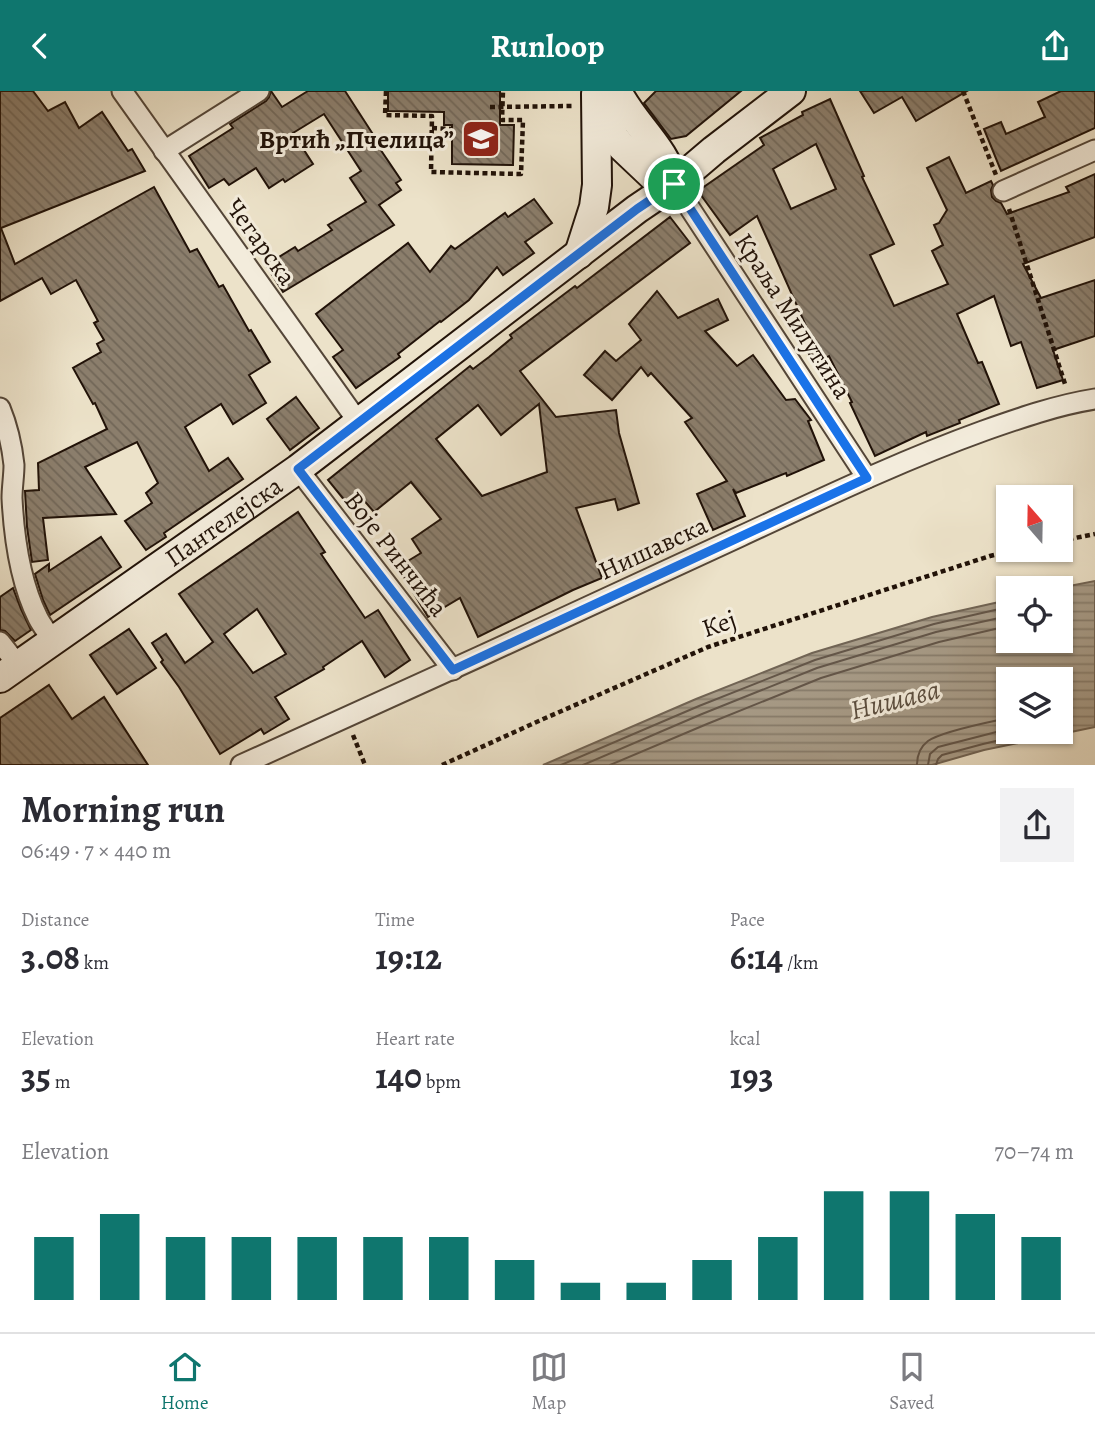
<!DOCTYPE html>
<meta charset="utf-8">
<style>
:root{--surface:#fff;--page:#f2f2f3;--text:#2b2b33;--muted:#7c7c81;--line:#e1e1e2;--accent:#0f766e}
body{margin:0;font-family:Alegreya,serif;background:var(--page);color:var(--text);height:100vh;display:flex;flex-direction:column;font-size:26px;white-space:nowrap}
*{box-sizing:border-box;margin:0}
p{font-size:23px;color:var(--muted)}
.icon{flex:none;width:38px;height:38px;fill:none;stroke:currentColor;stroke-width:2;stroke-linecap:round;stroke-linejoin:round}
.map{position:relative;height:674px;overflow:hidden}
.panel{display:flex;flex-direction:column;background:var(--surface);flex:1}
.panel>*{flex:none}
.needle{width:46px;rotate:340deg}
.tools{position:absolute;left:996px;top:394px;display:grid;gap:14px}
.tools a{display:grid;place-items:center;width:77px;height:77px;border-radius:0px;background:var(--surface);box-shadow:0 2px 5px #0004;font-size:35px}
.pin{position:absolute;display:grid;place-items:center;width:60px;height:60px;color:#fff;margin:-30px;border:4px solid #fff;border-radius:50%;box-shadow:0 2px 7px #0007}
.round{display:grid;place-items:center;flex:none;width:74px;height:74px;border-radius:0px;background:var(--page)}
.summary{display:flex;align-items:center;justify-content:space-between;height:119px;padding:0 21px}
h1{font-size:38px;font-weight:700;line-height:52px}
.figures{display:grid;grid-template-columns:repeat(3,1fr);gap:10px;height:119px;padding:7px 21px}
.figures div{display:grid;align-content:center}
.figures b{font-size:35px;font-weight:700}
.figures small{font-size:19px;font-weight:400}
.figures p{font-size:19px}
.chart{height:196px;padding:14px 21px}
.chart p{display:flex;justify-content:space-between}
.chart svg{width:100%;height:126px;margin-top:7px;stroke:var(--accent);stroke-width:6}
header{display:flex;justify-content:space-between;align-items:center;height:91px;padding:0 21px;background:var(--accent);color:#fff;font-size:32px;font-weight:700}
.tabs{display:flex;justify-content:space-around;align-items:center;height:98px;border-top:2px solid var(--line);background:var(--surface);font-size:19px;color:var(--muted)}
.tabs a{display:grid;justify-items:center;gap:4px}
.tabs .current{color:var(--accent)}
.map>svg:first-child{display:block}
</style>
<header><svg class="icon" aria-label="back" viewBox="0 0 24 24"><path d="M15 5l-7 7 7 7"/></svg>Runloop<svg class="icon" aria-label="share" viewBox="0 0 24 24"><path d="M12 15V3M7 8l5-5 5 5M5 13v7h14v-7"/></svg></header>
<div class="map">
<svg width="1095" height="674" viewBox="0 0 1095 674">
<defs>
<pattern id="water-rules" width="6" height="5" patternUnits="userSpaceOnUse" patternTransform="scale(1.75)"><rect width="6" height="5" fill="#a79b87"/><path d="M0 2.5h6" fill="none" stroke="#887d6c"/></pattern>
<pattern id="building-back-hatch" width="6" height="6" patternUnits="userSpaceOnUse" patternTransform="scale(1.75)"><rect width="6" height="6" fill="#8b7e6c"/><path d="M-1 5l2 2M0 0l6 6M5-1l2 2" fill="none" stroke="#716657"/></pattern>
</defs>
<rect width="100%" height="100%" fill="#ece2c9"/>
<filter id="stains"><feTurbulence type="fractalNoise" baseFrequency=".00286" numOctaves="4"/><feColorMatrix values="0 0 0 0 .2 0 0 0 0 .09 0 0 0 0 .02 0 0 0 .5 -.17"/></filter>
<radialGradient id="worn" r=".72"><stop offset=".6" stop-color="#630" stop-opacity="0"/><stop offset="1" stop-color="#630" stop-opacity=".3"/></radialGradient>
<path fill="url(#water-rules)" stroke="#716454" stroke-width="2" fill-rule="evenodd" d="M1095 490V636L984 659 932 674H543L696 608 812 562 932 526 1008 509V550H1060V497H1059ZM1008 588H1060V640H1008Z"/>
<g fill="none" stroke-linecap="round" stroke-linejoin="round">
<g stroke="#645648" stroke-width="2">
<polyline points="561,674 699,615 815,569 934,533 1008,516"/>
<polyline points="583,674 702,623 817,577 936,541 1008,525"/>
<polyline points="610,674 707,633 821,587 939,551 1008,535"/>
<path d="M917 674C917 664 920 656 928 650 942 640 990 631 1008 627"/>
<polyline points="928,674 930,663 938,656 1008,638"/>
<polyline points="936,674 938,668 942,664 983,653 1039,640"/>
</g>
</g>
<g fill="url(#building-back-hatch)" stroke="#211208" stroke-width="2" fill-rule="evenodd">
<polygon points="0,0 33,0 48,20 65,11 79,37 102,21 128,60 132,58 145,80 1,137 15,173 154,96 190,161 197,158 219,196 223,194 249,240 251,239 270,271 249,284 266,312 233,333 221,313 185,336 209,380 228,367 243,388 164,442 166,446 146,459 125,430 152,412 146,402 158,392 137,351 85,376 116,423 43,427 48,469 32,471 27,436 25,400 39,399 38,372 107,338 95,312 93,313 73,277 101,261 97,253 104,249 94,232 98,230 76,189 51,203 42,187 0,210"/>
<polygon points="271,0 282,16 308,0 345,0 378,51 376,52 401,89 396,92 401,99 379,114 394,134 283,201 266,174 295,156 298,160 332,139 328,134 366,111 350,87 361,80 324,23 293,42 313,73 285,91 283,88 269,97 256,77 229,94 224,88 209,97 189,65 233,37 230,33 266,10 269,6"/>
<polygon points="388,0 500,0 500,34 514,34 513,74 452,73 452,34 444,34 444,21 388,20"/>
<polygon points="656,0 741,0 686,45 671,48 644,12"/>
<polygon points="860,0 967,0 916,30 902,6 874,22"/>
<polygon points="1061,0 1095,0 1095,37 1001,80 984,38 1001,31 1006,43 1045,26 1038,11"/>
<path d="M830 8 864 85 862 86 894 153 870 164 894 215 948 193 932 160 943 154 934 134 939 132 947 119 927 77 949 66 966 102 991 90 993 94 991 99 992 106 996 110 1001 112 1007 123 1069 101 1066 96 1095 83V146L1023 173 1041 207 1095 189V245L1053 259 1063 289 1037 297 1021 251 1011 255 994 205 957 223 978 272 982 271 999 313 959 329 960 332 927 345 926 341 875 365 850 312 852 311 829 265 814 273 806 257 814 253 757 125 730 144 698 100 764 54 760 47 803 24 802 21ZM816 53 836 98 791 118 773 78Z"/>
<polygon points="534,108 552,132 525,151 534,162 503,184 497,176 469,209 441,231 440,230 398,263 400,266 356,297 333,266 343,259 316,223 408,152 430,181 451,155 455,158 505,122 508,126"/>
<path d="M670 126 690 152 520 280 556 326 616 319 619 342 639 412 618 419 615 408 576 417 602 487 573 499 478 546 460 507 428 526 398 476 421 462 412 448 441 428 411 391 374 421 362 407 350 416 328 389 470 275 473 278 489 266 512 247 510 244 575 195 577 197ZM539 313 547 381 482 405 436 348 478 314 501 344Z"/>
<polygon points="657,200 678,227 718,208 728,229 705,240 737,275 753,264 786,309 795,308 811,329 808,330 824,369 787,385 786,382 736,402 733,398 745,425 713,439 697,403 727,390 685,331 692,327 651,282 648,285 641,276 612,309 584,284 605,260 616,270 641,249 629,233"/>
<polygon points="296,306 319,337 290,359 267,328"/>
<path d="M298 421 325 461 321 463 365 527 378 519 410 569 385 586 362 550 323 576 324 578 275 606 289 628 264 643 261 638 220 663 179 596 161 571 163 569 152 552 166 543 185 572 213 551 179 503ZM257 518 286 563 253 582 224 543Z"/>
<polygon points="101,446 121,476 50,524 43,509 35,483 49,473 49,480"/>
<polygon points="13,497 21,518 31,539 15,550 5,540 0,539 0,506"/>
<polygon points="129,538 156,577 117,603 90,564"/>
<polygon points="49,594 72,628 104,606 148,674 0,674 0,627"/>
</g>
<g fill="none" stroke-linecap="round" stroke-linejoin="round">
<g stroke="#544638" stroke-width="23">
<g id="street">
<polyline points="122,0 359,332"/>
<polyline points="164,60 259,0"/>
<polyline points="674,93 867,387"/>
<polyline points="1003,100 1095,59"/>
<path d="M0 317C7 334 12 355 14 374 14 385 12 396 12 407 14 447 20 491 38 527 42 535 48 542 53 550"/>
<polyline points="298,378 453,579"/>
<polyline points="0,551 18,574"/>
<path d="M241 674C408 599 575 522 741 445 821 408 900 370 983 340 1020 327 1057 314 1095 308"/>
</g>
</g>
<g stroke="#211208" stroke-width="32">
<g id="secondary">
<path d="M617 0C633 33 666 57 674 93"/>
<polyline points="601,15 614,46 622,56 659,91 666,93 674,93"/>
<polyline points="579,163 594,116 597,94 596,3"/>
<path id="s1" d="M0 587 298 378 637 118 674 93 714 59 791 0"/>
</g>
</g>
<g stroke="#211208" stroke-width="4.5" stroke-dasharray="5 3.5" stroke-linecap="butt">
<polyline points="386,0 385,24 432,25 431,81 521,83 523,29 502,29 503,0"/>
<polyline points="963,0 996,84"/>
<polyline points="490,16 573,15"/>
<polyline points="432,37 452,38"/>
<polyline points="1009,118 1065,293"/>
<polyline points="1060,450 1095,443"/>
<polyline points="353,644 365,674"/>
<polyline points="442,674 541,629 708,556 990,465 1020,458"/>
</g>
<use href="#street" stroke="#f3ecdc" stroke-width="19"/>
<use href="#secondary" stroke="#f3ecdc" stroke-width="28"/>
</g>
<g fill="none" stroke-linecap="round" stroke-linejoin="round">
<g stroke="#fff" stroke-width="14">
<polygon id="route" points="674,93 867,387 453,579 298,378 637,118"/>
</g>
<use href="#route" stroke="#1a73e8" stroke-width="9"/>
</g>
<defs>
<g id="school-square" transform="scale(2.0125)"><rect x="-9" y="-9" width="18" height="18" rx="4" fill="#8f2418" stroke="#f3ecdc"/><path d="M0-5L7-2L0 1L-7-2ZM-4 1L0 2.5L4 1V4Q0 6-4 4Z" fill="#fff"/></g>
</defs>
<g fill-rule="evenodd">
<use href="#school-square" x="481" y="48"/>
</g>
<g text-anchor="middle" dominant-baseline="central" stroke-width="6" stroke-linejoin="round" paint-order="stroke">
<g font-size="26" font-weight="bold" fill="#211208" stroke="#f3ecdc" text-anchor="end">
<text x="454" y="48">Вртић „Пчелица”</text>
</g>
<g font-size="26" fill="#211208" stroke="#f3ecdc">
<text transform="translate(261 151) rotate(54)">Чегарска</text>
<text transform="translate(793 225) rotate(57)">Краља Милутина</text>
<text stroke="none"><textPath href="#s1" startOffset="273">Пантелејска</textPath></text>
<text transform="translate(653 457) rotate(-25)">Нишавска</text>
<text transform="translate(396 463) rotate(52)">Воје Ринчића</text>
<text transform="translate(719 533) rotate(-19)">Кеј</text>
</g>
<g font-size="28" font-style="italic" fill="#5d5041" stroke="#f3ecdc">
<text transform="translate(895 609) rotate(-14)">Нишава</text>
</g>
</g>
<rect width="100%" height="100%" filter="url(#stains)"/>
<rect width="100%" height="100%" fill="url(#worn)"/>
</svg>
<div class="tools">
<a><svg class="needle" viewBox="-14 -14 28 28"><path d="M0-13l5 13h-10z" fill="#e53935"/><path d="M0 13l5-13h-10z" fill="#7c7c81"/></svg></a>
<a><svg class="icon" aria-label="locate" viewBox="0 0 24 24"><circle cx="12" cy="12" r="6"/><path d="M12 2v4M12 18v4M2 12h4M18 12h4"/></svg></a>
<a><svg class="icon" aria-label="layers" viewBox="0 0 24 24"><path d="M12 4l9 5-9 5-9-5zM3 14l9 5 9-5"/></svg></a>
</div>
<div class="pin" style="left:674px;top:93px;background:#1e9e55"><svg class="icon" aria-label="arrive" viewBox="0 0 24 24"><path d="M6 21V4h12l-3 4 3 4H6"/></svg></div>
</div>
<section class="panel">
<div class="summary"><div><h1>Morning run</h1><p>06:49 · 7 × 440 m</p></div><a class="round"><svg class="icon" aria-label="share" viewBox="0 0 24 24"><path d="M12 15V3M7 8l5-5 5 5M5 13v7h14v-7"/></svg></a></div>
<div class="figures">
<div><p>Distance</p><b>3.08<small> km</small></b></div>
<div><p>Time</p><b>19:12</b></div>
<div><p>Pace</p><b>6:14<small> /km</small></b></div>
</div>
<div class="figures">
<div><p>Elevation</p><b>35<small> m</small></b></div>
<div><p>Heart rate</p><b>140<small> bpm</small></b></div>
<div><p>kcal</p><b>193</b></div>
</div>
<div class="chart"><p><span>Elevation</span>70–74 m</p>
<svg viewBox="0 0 160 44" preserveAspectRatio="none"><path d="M5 44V22M15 44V14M25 44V22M35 44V22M45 44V22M55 44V22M65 44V22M75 44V30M85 44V38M95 44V38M105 44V30M115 44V22M125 44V6M135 44V6M145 44V14M155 44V22"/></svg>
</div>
</section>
<nav class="tabs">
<a class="current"><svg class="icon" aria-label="home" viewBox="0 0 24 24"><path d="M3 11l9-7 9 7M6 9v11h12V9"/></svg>Home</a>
<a><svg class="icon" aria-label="map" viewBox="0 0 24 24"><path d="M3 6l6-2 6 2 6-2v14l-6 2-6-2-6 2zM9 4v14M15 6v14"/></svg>Map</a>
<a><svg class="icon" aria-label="saved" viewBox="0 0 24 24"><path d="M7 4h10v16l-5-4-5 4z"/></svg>Saved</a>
</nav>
